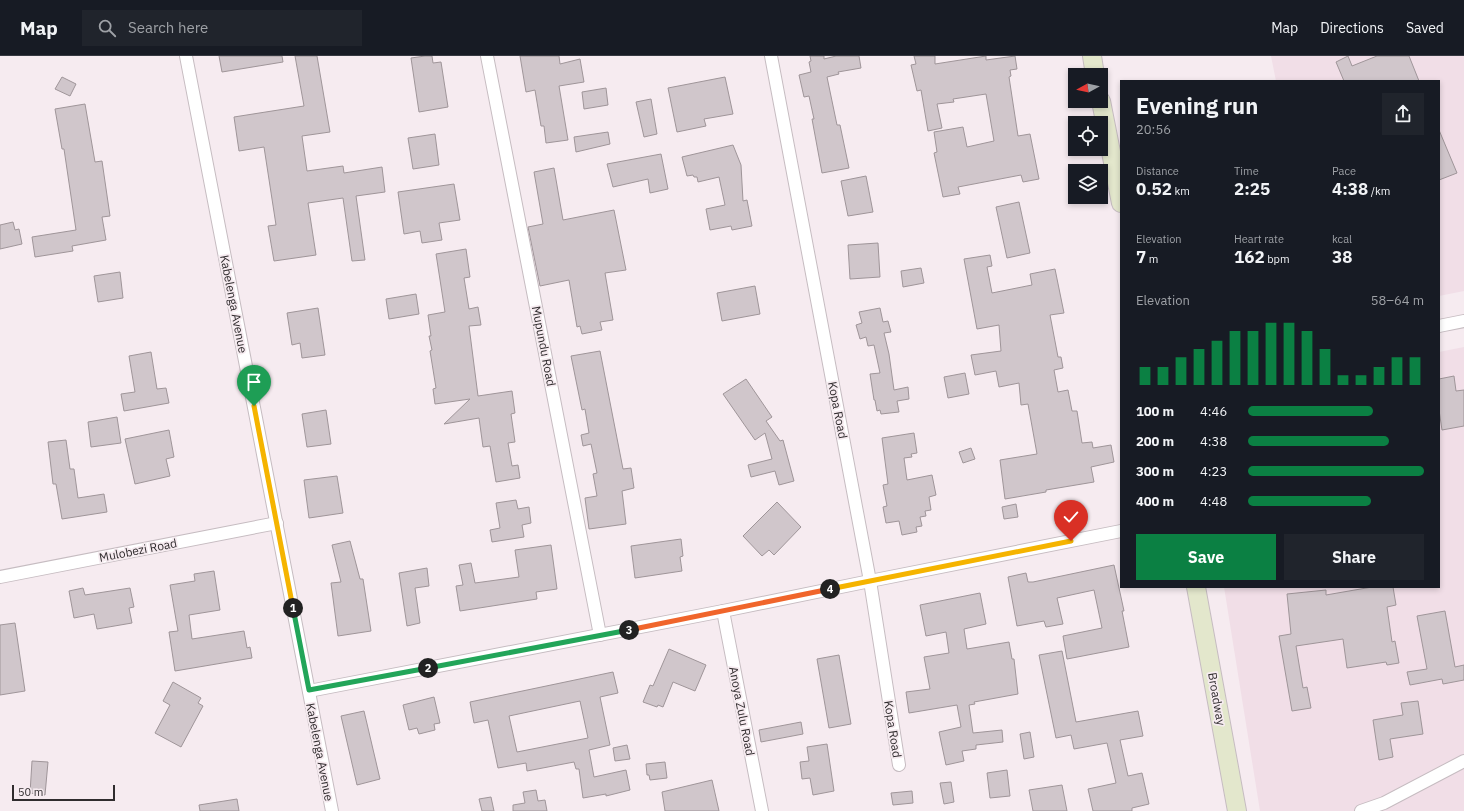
<!DOCTYPE html>
<meta charset="utf-8">
<style>
:root{--surface:#171b24;--page:#20242c;--text:#f1f3f6;--muted:#9ea1a6;--line:#363941;--accent:#0b8043}
body{margin:0;font-family:"IBM Plex Sans",sans-serif;background:var(--page);color:var(--text);height:100vh;display:flex;flex-direction:column;font-size:15px;white-space:nowrap}
*{box-sizing:border-box;margin:0}
p{font-size:13px;color:var(--muted)}
.icon{flex:none;width:22px;height:22px;fill:none;stroke:currentColor;stroke-width:2;stroke-linecap:round;stroke-linejoin:round}
.map{position:relative;flex:1;overflow:hidden}
.sheet{position:absolute;left:1120px;top:24px;width:320px;height:508px;display:flex;flex-direction:column;background:var(--surface);border-radius:0px;box-shadow:0 2px 6px #0003}
.sheet>*{flex:none}
.needle{width:26px;rotate:262deg}
.controls{position:absolute;left:1068px;top:12px;display:grid;gap:8px}
.controls a{display:grid;place-items:center;width:40px;height:40px;border-radius:0px;background:var(--surface);box-shadow:0 2px 6px #0003;font-size:20px}
.scale{position:absolute;left:12px;bottom:10px;width:103px;box-sizing:border-box;padding-left:4px;border:2px solid #302c2e;border-top:0;font-size:11px;line-height:14px;white-space:nowrap;color:#302c2e;-webkit-text-stroke:3px #f6ebf0;paint-order:stroke}
.pin{position:absolute;display:grid;place-items:center;width:34px;height:34px;color:#fff;margin:-41px -17px;border-radius:50% 50% 50% 0;rotate:-45deg;box-shadow:0 0 4px #0007}
.pin .icon{rotate:45deg}
.km{position:absolute;width:20px;height:20px;margin:-10px;border-radius:50%;background:#222;color:#fff;font-size:11px;line-height:20px;text-align:center}
.round{display:grid;place-items:center;flex:none;width:42px;height:42px;border-radius:0px;background:var(--page)}
.overview{display:flex;align-items:center;justify-content:space-between;height:68px;padding:0 16px}
h1{font-size:22px;font-weight:700;line-height:30px}
.stats{display:grid;grid-template-columns:repeat(3,1fr);gap:6px;height:68px;padding:4px 16px}
.stats div{display:grid;align-content:center}
.stats b{font-size:17px;font-weight:700}
.stats small{font-size:11px;font-weight:400}
.stats p{font-size:11px}
.chart{height:112px;padding:8px 16px}
.chart p{display:flex;justify-content:space-between}
.chart svg{width:100%;height:72px;margin-top:4px;stroke:var(--accent);stroke-width:6}
.cta{display:flex;gap:8px;margin-top:auto;padding:8px 16px}
.cta a{flex:1;height:46px;border-radius:0px;background:var(--accent);color:#fff;font-size:16px;font-weight:700;line-height:46px;text-align:center}
.cta a+a{background:var(--page);color:var(--text)}
ul{padding:0 16px;list-style:none;font-size:13px}
li{display:grid;grid-template-columns:64px 48px 1fr;align-items:center;height:30px}
li i{height:10px;border-radius:5px;background:var(--accent)}
header{display:flex;align-items:center;gap:24px;box-sizing:border-box;height:56px;padding:0 20px;background:var(--surface);border-bottom:1px solid var(--line)}
header strong{font-size:19px}
nav{display:flex;gap:22px;margin-inline-start:auto;font-size:14px}
.search{width:280px;height:36px;background:var(--page);display:flex;align-items:center;gap:10px;box-sizing:border-box;padding:0 14px;border-radius:0px;color:var(--muted);font-size:15px}
.map>svg:first-child{display:block}
</style>
<header>
<strong>Map</strong>
<div class="search"><svg class="icon" aria-label="search" viewBox="0 0 24 24"><circle cx="10" cy="10" r="6"/><path d="M15 15l6 6"/></svg>Search here</div>
<nav><a>Map</a><a>Directions</a><a>Saved</a></nav>
</header>
<div class="map">
<svg width="1464" height="755" viewBox="0 0 1464 755">
<rect width="100%" height="100%" fill="#f6ebf0"/>
<g fill="#f1dee7">
<polygon points="1271,0 1464,0 1464,235 1439,240 1439,25 1276,25"/>
<polygon points="1464,291 1464,755 1260,755 1224,531 1439,531 1439,296"/>
</g>
<g fill="#d0c6cb" stroke="#9f9599" fill-rule="evenodd">
<polygon points="219,0 282,0 283,6 222,16"/>
<polygon points="295,0 317,0 330,76 302,80 307,115 343,110 344,117 382,111 385,136 356,140 365,204 352,205 343,142 308,147 316,199 274,205 268,170 276,169 264,91 239,95 234,61 304,50"/>
<polygon points="425,0 432,0 433,7 441,6 448,51 419,56 411,2"/>
<polygon points="520,0 559,0 560,8 580,3 584,26 559,30 568,84 546,87 544,70 541,70 535,34 526,36"/>
<polygon points="810,0 824,0 824,3 836,0 859,0 861,12 838,16 839,18 827,21 837,69 840,69 849,112 822,117 812,63 814,63 809,40 804,41 799,19 811,16 809,6 811,5"/>
<polygon points="914,0 935,0 935,8 986,0 986,4 1015,0 1017,13 1010,14 1011,20 1009,21 1018,80 1030,78 1039,123 1023,126 1021,119 958,131 960,138 943,141 934,97 937,96 934,76 963,71 967,91 994,85 986,38 953,43 954,46 937,48 942,72 928,75 921,34 917,35 911,9 916,8"/>
<polygon points="1348,0 1352,10 1377,0 1409,0 1419,25 1344,25 1336,6"/>
<polygon points="62,21 76,28 70,40 55,33"/>
<polygon points="725,21 733,58 704,63 706,70 677,76 668,32"/>
<polygon points="606,32 608,49 584,53 582,36"/>
<polygon points="651,43 657,78 644,81 636,46"/>
<polygon points="85,48 95,106 102,105 110,160 102,161 106,184 72,190 73,195 35,201 32,181 76,174 64,93 62,93 55,53"/>
<polygon points="1439,74 1457,117 1439,124"/>
<polygon points="608,76 610,88 576,96 574,81"/>
<polygon points="435,78 439,109 413,113 408,82"/>
<polygon points="733,89 741,109 743,145 747,144 752,170 732,174 731,170 710,174 706,153 725,149 719,121 698,126 697,121 694,121 693,119 687,120 682,101"/>
<polygon points="661,98 668,133 650,137 648,123 613,131 607,108"/>
<polygon points="554,112 563,164 614,154 626,214 605,217 613,264 600,266 602,274 582,278 580,270 577,271 569,224 540,230 528,171 543,168 534,116"/>
<polygon points="866,120 873,156 848,160 841,125"/>
<polygon points="454,128 460,164 439,167 442,184 422,187 420,175 404,178 398,136"/>
<polygon points="1019,146 1030,197 1007,202 996,151"/>
<polygon points="13,166 15,174 19,173 22,188 0,193 0,169"/>
<polygon points="878,187 880,221 850,223 848,189"/>
<polygon points="466,193 470,221 464,222 469,253 478,251 481,269 469,270 478,340 512,335 515,357 511,358 515,386 508,387 512,410 518,409 520,422 496,426 490,390 483,391 479,362 444,368 470,343 435,348 433,333 436,332 430,295 432,294 429,280 431,280 428,259 445,256 436,198"/>
<polygon points="990,199 992,210 987,211 992,237 1032,229 1030,218 1055,213 1064,257 1050,259 1058,301 1061,301 1063,312 1054,314 1058,336 1068,334 1072,355 1077,355 1082,387 1092,386 1093,392 1111,389 1114,406 1091,411 1094,426 1046,434 1046,436 1005,443 1000,404 1037,398 1028,348 1021,349 1019,327 999,331 996,315 975,319 971,299 1001,295 999,269 977,273 964,203"/>
<polygon points="921,212 924,227 903,231 901,215"/>
<polygon points="120,216 123,242 98,246 94,220"/>
<polygon points="755,230 760,258 722,265 717,237"/>
<polygon points="416,238 419,258 389,263 386,243"/>
<polygon points="318,252 325,299 302,302 300,287 292,289 287,257"/>
<polygon points="880,252 883,266 888,265 891,276 884,277 889,298 894,334 908,331 909,343 897,345 899,356 881,358 880,354 877,355 875,344 874,344 870,318 880,317 874,289 868,290 866,281 860,283 856,269 862,267 859,256"/>
<polygon points="600,295 623,413 631,412 634,432 622,435 626,468 589,473 585,442 597,440 593,418 597,417 591,388 583,390 581,379 589,377 585,353 582,354 571,300"/>
<polygon points="151,296 157,333 166,332 169,347 124,355 121,338 135,336 129,300"/>
<polygon points="965,317 969,338 948,342 944,321"/>
<polygon points="1454,320 1456,335 1464,334 1464,370 1442,374 1439,354 1439,323"/>
<polygon points="746,323 772,361 766,365 780,385 783,384 794,425 779,429 775,415 751,421 748,409 772,403 765,377 755,384 723,338"/>
<polygon points="326,354 331,388 307,391 302,358"/>
<polygon points="117,361 121,387 91,391 88,366"/>
<polygon points="169,374 174,401 166,403 170,420 135,428 125,383"/>
<polygon points="914,377 917,397 911,398 912,401 904,402 907,424 932,419 936,439 929,441 931,454 925,455 926,460 920,461 922,470 916,471 917,476 902,479 899,465 886,467 883,451 887,450 883,429 888,428 882,382"/>
<polygon points="66,384 70,413 74,413 78,442 104,438 107,456 62,463 56,428 53,428 48,386"/>
<polygon points="971,392 975,403 963,407 959,396"/>
<polygon points="337,420 343,457 309,462 304,424"/>
<polygon points="516,444 518,453 529,451 531,467 522,469 524,481 492,486 490,474 500,472 496,447"/>
<polygon points="777,446 801,471 774,499 769,494 762,500 743,480"/>
<polygon points="1016,448 1018,461 1004,463 1002,451"/>
<polygon points="681,483 683,500 680,501 682,515 635,522 631,490"/>
<polygon points="350,485 360,523 363,523 371,575 338,580 331,527 341,526 332,489"/>
<polygon points="551,489 557,533 536,536 537,543 460,555 456,530 463,529 459,509 471,507 475,527 519,521 515,494"/>
<polygon points="1114,509 1124,555 1122,555 1129,591 1067,603 1063,580 1102,572 1094,534 1057,542 1063,568 1046,571 1044,565 1017,570 1008,521 1026,517 1028,526 1033,526"/>
<polygon points="427,512 429,530 415,532 420,567 407,570 399,517"/>
<polygon points="214,515 220,554 189,559 192,583 244,575 247,592 250,591 252,602 175,615 169,576 178,575 170,529 195,525 194,518"/>
<polygon points="1372,531 1393,531 1396,549 1387,551 1392,586 1395,585 1399,607 1387,609 1386,606 1347,612 1343,583 1296,590 1303,632 1307,631 1311,652 1292,655 1279,580 1291,578 1287,538 1326,534 1326,539"/>
<polygon points="83,532 85,539 130,532 134,551 129,552 132,567 97,573 94,558 74,562 69,535"/>
<polygon points="980,537 986,568 964,573 967,593 1009,586 1012,603 1014,603 1018,638 974,646 975,648 969,649 973,677 1002,674 1003,686 976,689 976,693 962,695 964,705 946,709 939,676 961,671 957,649 909,657 906,636 930,633 924,601 949,597 946,576 926,580 920,549"/>
<polygon points="1445,555 1455,611 1464,609 1464,624 1443,628 1442,623 1410,629 1407,616 1427,613 1417,560"/>
<polygon points="15,567 25,635 0,639 0,569"/>
<polygon points="669,593 706,609 695,635 673,626 663,651 658,649 657,651 643,646 650,629 653,630"/>
<polygon points="1062,595 1076,666 1138,655 1143,680 1120,684 1128,720 1142,717 1149,748 1132,752 1132,755 1093,755 1088,733 1116,727 1107,687 1074,693 1071,679 1056,682 1039,599"/>
<polygon points="839,599 851,668 829,672 817,603"/>
<path d="M613 616 618 637 600 641 610 689 589 694 594 721 626 714 630 734 606 740V738L583 742 579 713H576L574 706 527 715 526 707 498 712 488 664 474 667 470 646ZM580 645 588 682 517 696 509 660Z"/>
<polygon points="173,626 201,642 198,647 203,650 181,691 155,677 170,649 163,645"/>
<polygon points="434,641 440,667 434,668 435,674 419,678 417,672 409,674 403,649"/>
<polygon points="1418,645 1423,678 1390,683 1393,701 1379,704 1373,664 1403,659 1401,647"/>
<polygon points="364,655 380,723 357,729 341,660"/>
<polygon points="801,666 803,678 761,686 759,674"/>
<polygon points="1030,676 1034,701 1024,703 1020,678"/>
<polygon points="827,688 834,735 813,739 810,722 802,723 800,706 809,705 807,691"/>
<polygon points="627,689 630,703 615,705 613,692"/>
<polygon points="32,705 48,706 45,739 30,737"/>
<polygon points="665,706 667,722 650,724 649,719 647,719 646,708"/>
<polygon points="1007,714 1010,740 990,742 987,717"/>
<polygon points="712,724 719,755 665,755 662,736"/>
<polygon points="951,726 954,746 944,748 940,727"/>
<polygon points="1062,729 1067,755 1033,755 1029,734"/>
<polygon points="536,734 538,745 545,744 547,755 513,755 513,749 525,747 523,736"/>
<polygon points="912,735 913,747 893,749 891,737"/>
<polygon points="491,741 494,755 482,755 479,743"/>
<polygon points="237,743 239,755 200,755 199,749"/>
</g>
<g fill="none" stroke-linecap="round" stroke-linejoin="round">
<g stroke="#c6bcc1" stroke-width="14">
<g id="street">
<polyline points="186,0 332,755"/>
<polyline points="487,0 600,579"/>
<polyline points="771,0 870,525 899,709"/>
<polyline points="1439,270 1464,265"/>
<polyline points="0,521 277,467"/>
<polyline points="723,555 762,755"/>
<polyline points="309,635 723,555 870,525 1121,475"/>
<polyline points="1361,755 1384,747 1464,705"/>
</g>
</g>
<g stroke="#c6bcc1" stroke-width="20">
<g id="secondary">
<polyline points="1092,0 1095,19"/>
<polyline points="1101,45 1121,147"/>
<polyline points="1196,531 1237,755"/>
</g>
</g>
<use href="#street" stroke="#fff" stroke-width="12"/>
<use href="#secondary" stroke="#e3e7cc" stroke-width="18"/>
</g>
<g fill="none" stroke-linecap="round" stroke-linejoin="round">
<g stroke="#fff" stroke-width="8">
<polyline id="split-1" points="254,350 293,552"/>
</g>
<g stroke="#fff" stroke-width="8">
<polyline id="split-2" points="293,552 309,634 428,612"/>
</g>
<g stroke="#fff" stroke-width="8">
<polyline id="split-3" points="428,612 629,574"/>
</g>
<g stroke="#fff" stroke-width="8">
<polyline id="split-4" points="629,574 830,533"/>
</g>
<g stroke="#fff" stroke-width="8">
<polyline id="split-5" points="830,533 1071,485"/>
</g>
<use href="#split-1" stroke="#f5b400" stroke-width="5"/>
<use href="#split-2" stroke="#22a559" stroke-width="5"/>
<use href="#split-3" stroke="#22a559" stroke-width="5"/>
<use href="#split-4" stroke="#f0652b" stroke-width="5"/>
<use href="#split-5" stroke="#f5b400" stroke-width="5"/>
</g>
<g text-anchor="middle" dominant-baseline="central" stroke-width="3.5" stroke-linejoin="round" paint-order="stroke">
<g font-size="12" fill="#302c2e" stroke="#f6ebf0">
<text transform="translate(234 248) rotate(79)">Kabelenga Avenue</text>
<text transform="translate(544 290) rotate(79)">Mupundu Road</text>
<text transform="translate(838 354) rotate(79)">Kopa Road</text>
<text transform="translate(138 494) rotate(-11)">Mulobezi Road</text>
<text transform="translate(1217 643) rotate(80)">Broadway</text>
<text transform="translate(742 655) rotate(79)">Anoya Zulu Road</text>
<text transform="translate(893 673) rotate(81)">Kopa Road</text>
<text transform="translate(320 696) rotate(79)">Kabelenga Avenue</text>
</g>
</g>
</svg>
<div class="controls">
<a><svg class="needle" viewBox="-14 -14 28 28"><path d="M0-13l5 13h-10z" fill="#e53935"/><path d="M0 13l5-13h-10z" fill="#9ea1a6"/></svg></a>
<a><svg class="icon" aria-label="locate" viewBox="0 0 24 24"><circle cx="12" cy="12" r="6"/><path d="M12 2v4M12 18v4M2 12h4M18 12h4"/></svg></a>
<a><svg class="icon" aria-label="layers" viewBox="0 0 24 24"><path d="M12 4l9 5-9 5-9-5zM3 14l9 5 9-5"/></svg></a>
</div>
<div class="scale">50 m</div>
<div class="pin" style="left:254px;top:350px;background:#1e9e55"><svg class="icon" aria-label="arrive" viewBox="0 0 24 24"><path d="M6 21V4h12l-3 4 3 4H6"/></svg></div>
<div class="pin" style="left:1071px;top:485px;background:#d93025"><svg class="icon" aria-label="check" viewBox="0 0 24 24"><path d="M5 12l5 5 9-10"/></svg></div>
<b class="km" style="left:293px;top:552px">1</b>
<b class="km" style="left:428px;top:612px">2</b>
<b class="km" style="left:629px;top:574px">3</b>
<b class="km" style="left:830px;top:533px">4</b>
<section class="sheet">
<div class="overview"><div><h1>Evening run</h1><p>20:56</p></div><a class="round"><svg class="icon" aria-label="share" viewBox="0 0 24 24"><path d="M12 15V3M7 8l5-5 5 5M5 13v7h14v-7"/></svg></a></div>
<div class="stats">
<div><p>Distance</p><b>0.52<small> km</small></b></div>
<div><p>Time</p><b>2:25</b></div>
<div><p>Pace</p><b>4:38<small> /km</small></b></div>
</div>
<div class="stats">
<div><p>Elevation</p><b>7<small> m</small></b></div>
<div><p>Heart rate</p><b>162<small> bpm</small></b></div>
<div><p>kcal</p><b>38</b></div>
</div>
<div class="chart"><p><span>Elevation</span>58–64 m</p>
<svg viewBox="0 0 160 44" preserveAspectRatio="none"><path d="M5 44V33M15 44V33M25 44V27M35 44V22M45 44V17M55 44V11M65 44V11M75 44V6M85 44V6M95 44V11M105 44V22M115 44V38M125 44V38M135 44V33M145 44V27M155 44V27"/></svg>
</div>
<ul>
<li><b>100 m</b>4:46<i style="width:71%"></i></li>
<li><b>200 m</b>4:38<i style="width:80%"></i></li>
<li><b>300 m</b>4:23<i style="width:100%"></i></li>
<li><b>400 m</b>4:48<i style="width:70%"></i></li>
</ul>
<div class="cta"><a>Save</a><a>Share</a></div>
</section>
</div>
